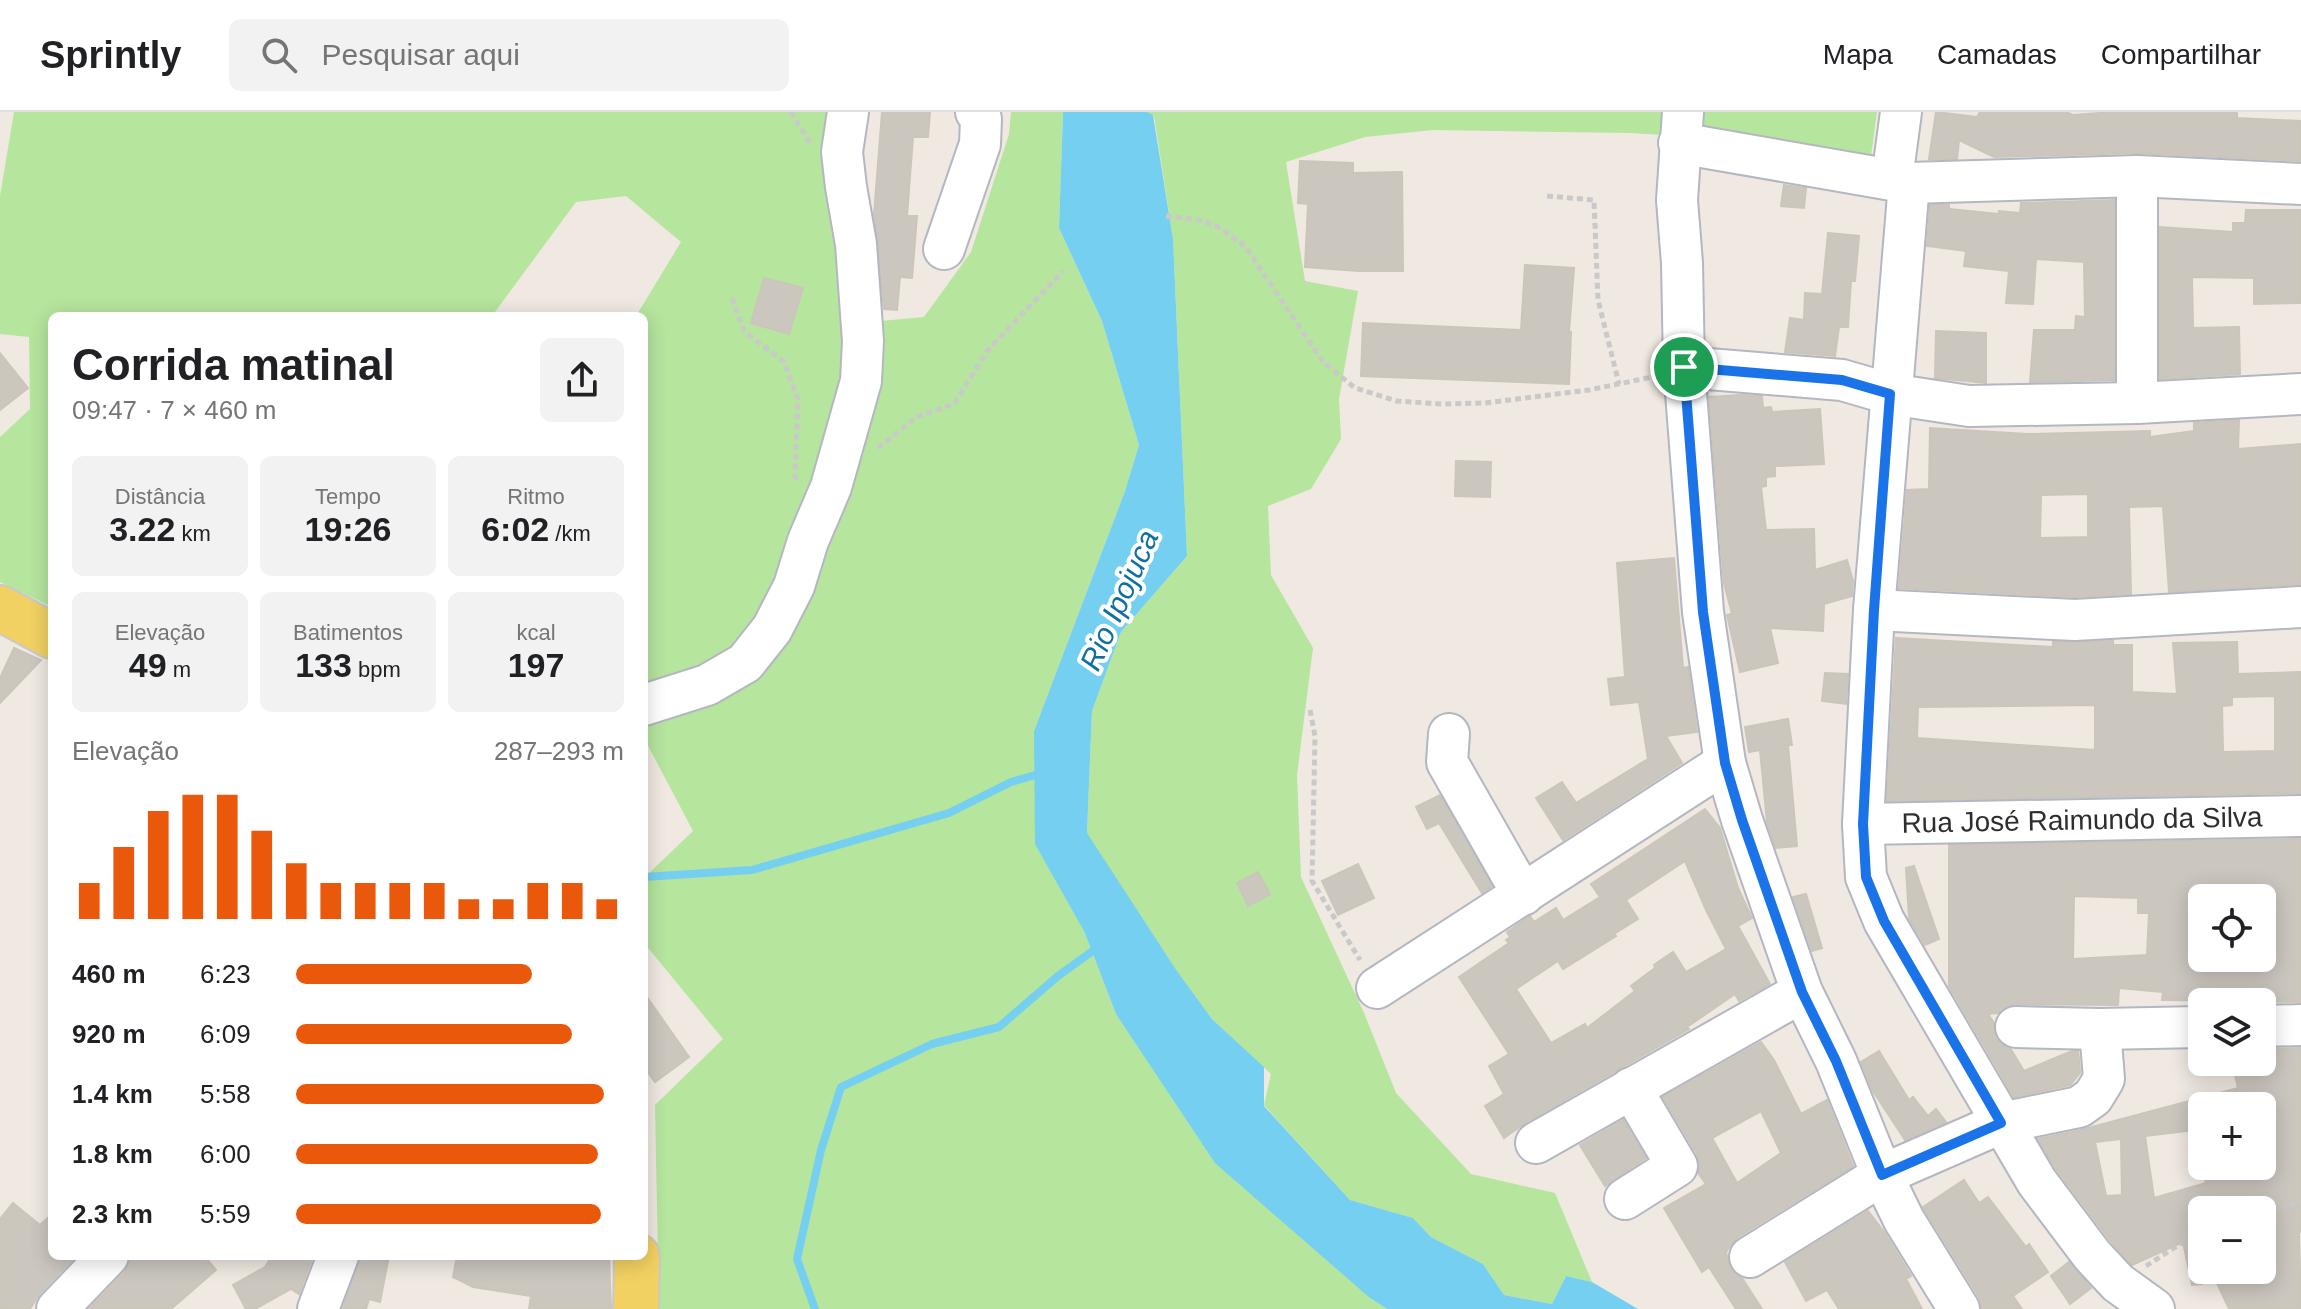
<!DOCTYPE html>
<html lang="pt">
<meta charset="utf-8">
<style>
:root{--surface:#fff;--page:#f2f2f2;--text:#202124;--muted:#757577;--line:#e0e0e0;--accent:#ea580c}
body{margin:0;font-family:Helvetica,sans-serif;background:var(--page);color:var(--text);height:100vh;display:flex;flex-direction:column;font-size:30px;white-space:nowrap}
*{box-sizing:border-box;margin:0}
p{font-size:26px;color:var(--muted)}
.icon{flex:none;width:44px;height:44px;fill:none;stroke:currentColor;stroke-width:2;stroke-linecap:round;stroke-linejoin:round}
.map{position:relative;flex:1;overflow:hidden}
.sheet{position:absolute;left:48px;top:200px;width:600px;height:948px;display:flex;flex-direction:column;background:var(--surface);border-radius:12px;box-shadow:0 4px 20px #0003}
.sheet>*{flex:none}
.buttons{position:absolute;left:2188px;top:772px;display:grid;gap:16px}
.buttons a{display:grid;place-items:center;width:88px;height:88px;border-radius:12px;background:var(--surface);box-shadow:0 4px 20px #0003;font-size:40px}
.pin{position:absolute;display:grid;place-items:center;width:68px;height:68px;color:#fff;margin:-34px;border:4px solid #fff;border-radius:50%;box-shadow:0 2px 8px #0007}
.round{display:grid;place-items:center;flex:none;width:84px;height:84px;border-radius:12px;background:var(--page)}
.summary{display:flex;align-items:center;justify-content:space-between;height:136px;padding:0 24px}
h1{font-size:44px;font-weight:700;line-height:60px}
.figures{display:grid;grid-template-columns:repeat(3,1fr);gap:12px;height:136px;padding:8px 24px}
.figures div{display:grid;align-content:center;border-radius:12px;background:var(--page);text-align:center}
.figures b{font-size:34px;font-weight:700}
.figures small{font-size:22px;font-weight:400}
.figures p{font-size:22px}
.chart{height:224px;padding:16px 24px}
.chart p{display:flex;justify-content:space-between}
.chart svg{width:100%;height:144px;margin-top:8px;stroke:var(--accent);stroke-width:6}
ul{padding:0 24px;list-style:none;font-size:26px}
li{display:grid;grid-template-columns:128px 96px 1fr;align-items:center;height:60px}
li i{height:20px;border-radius:10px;background:var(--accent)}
header{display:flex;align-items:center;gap:48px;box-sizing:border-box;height:112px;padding:0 40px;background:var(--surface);border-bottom:2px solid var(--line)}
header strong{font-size:38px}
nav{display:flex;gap:44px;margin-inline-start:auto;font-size:28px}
.search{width:560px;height:72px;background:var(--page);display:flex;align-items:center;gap:20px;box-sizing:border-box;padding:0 28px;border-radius:12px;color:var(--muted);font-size:30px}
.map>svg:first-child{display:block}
</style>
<header>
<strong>Sprintly</strong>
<div class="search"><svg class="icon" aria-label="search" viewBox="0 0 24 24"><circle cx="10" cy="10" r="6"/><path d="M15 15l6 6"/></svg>Pesquisar aqui</div>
<nav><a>Mapa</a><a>Camadas</a><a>Compartilhar</a></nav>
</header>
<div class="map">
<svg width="2301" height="1197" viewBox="0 0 2301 1197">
<rect width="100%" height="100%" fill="#efe9e1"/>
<g fill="#b6e59e">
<polygon points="14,0 829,0 849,212 924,205 971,140 1009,22 1011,0 1063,0 1059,116 1102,209 1139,333 1125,379 1034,619 1084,819 1116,902 1370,1186 1387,1197 659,1197 655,993 723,927 644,831 644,766 693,719 644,626 644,204 636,204 681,130 626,84 576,90 492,204 52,204 52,495 0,470 0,325 30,297 29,225 0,222 0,84"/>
<polygon points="1147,0 1877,0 1870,51 1701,25 1629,21 1433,18 1365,25 1286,50 1305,169 1358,179 1339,287 1341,327 1311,377 1268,394 1271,463 1313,536 1297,663 1301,765 1364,901 1396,981 1471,1062 1555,1081 1592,1170 1566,1164 1552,1192 1504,1183 1483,1152 1431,1125 1413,1106 1350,1088 1264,993 1271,962 1212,907 1175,856 1087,722 1092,599 1121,520 1187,444 1173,127 1154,4"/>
</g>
<polygon fill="#75cff0" points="1063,0 1147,0 1153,3 1173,127 1187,444 1121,520 1092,599 1087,721 1175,856 1212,907 1264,955 1264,994 1350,1088 1413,1106 1431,1125 1483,1152 1504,1183 1552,1192 1566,1164 1592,1170 1638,1197 1387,1197 1370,1186 1215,1051 1116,902 1084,819 1035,732 1034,619 1125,379 1139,333 1102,209 1059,116"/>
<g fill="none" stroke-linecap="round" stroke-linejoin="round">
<g stroke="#75cff0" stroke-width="8">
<polyline points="644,765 752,758 949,701 1011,670 1042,661"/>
<polyline points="815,1197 797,1147 821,1038 841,975 932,932 999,915 1058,864 1101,833"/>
</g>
</g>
<g fill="#cbc7bf" stroke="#cbc5ba" stroke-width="2" fill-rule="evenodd">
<polygon points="882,0 930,0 928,25 913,25 907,104 917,104 912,166 900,165 897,198 884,197 874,103"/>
<polygon points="1936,0 1977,5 1980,0 2066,0 2073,3 2113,0 2237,0 2237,6 2301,9 2301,49 2136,41 1994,45 1959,28 1957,47 1929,47"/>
<polygon points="1300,49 1353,51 1353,61 1402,60 1403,159 1359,159 1305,155 1308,92 1298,91"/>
<polygon points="1784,73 1806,76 1804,96 1781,94"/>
<polygon points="2114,88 2114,268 2030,270 2034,218 2075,218 2076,204 2085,205 2084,150 2036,147 2033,192 2006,191 2009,159 1964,154 1966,139 1927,134 1930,93 1949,93 1949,97 1999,102 1999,99 2020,101 2021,91"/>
<polygon points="2246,98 2301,98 2301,191 2254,192 2254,166 2192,165 2193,216 2239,215 2240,262 2160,267 2160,115 2233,120 2233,111 2245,111"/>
<polygon points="1828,121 1859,124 1855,169 1851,169 1848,215 1839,215 1835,244 1785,240 1790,206 1804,208 1805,181 1822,182"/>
<polygon points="1525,153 1574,156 1569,220 1571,220 1569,272 1361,264 1363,211 1521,218"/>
<polygon points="764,166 803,176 789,222 751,211"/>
<polygon points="1936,219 1986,221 1986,271 1935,266"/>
<polygon points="0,241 28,276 0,298"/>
<polygon points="1740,283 1762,284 1763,296 1771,295 1772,300 1820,297 1824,352 1775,354 1775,364 1766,365 1766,374 1761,375 1766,418 1814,417 1815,458 1847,448 1853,469 1852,484 1824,492 1823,519 1770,516 1778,551 1740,560 1727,503 1732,502 1724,471 1709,285"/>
<path d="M2239 308 2238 337 2301 332V472L2169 480 2163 394 2129 395 2131 482 2075 485 1899 476 1907 378 1929 377 1930 316 2027 322 2150 319V325L2194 319V311ZM2088 382V425L2040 426 2041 383Z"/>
<polygon points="1456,349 1491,350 1490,385 1455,384"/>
<polygon points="1674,446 1683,556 1688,555 1697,620 1666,624 1682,651 1563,728 1536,686 1562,670 1576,691 1648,647 1639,590 1611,593 1608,567 1625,565 1617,451"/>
<path d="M1896 526 2053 535V530L2113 529V533H2132V580L2177 582 2173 531 2237 530 2238 562 2301 560V681L1887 689ZM2275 584V639L2223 640 2222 594 2232 593V585ZM2095 593V638L1917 626 1918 595Z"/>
<polygon points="14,536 41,548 0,591 0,566"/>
<polygon points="1825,561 1848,562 1846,592 1822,589"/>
<polygon points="1788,607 1792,633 1788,633 1797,734 1776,736 1767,710 1760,638 1749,640 1745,615"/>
<polygon points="1440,683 1492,774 1482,781 1439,711 1427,717 1416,695"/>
<path d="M1705 697 1720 716 1738 776 1752 806 1738 814 1770 872 1739 889 1735 882 1687 915 1689 917 1525 1011 1504 1026 1485 994 1504 982 1489 954 1509 942 1459 865 1509 831 1506 828 1510 825 1507 820 1530 804 1534 810 1556 796 1563 808 1600 785 1591 772ZM1685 749 1706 798 1726 837 1686 860 1673 840 1654 853 1655 856 1631 874 1635 879 1587 916 1585 912 1551 931 1516 877 1558 849 1563 857 1616 824 1614 822 1638 807 1626 788Z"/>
<path d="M2301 727V890L2162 888 2163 880 2119 876 2118 893 2017 892 2006 895 1998 901 1988 902 1994 911 1996 927 2010 936 2024 959 2072 939H2078L2079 947 2080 961 2070 973 2014 985 1949 874V733ZM2074 784 2138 786V801H2149L2147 843 2073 847ZM2202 786H2265L2266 846H2202Z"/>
<polygon points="1358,752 1374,786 1338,803 1322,769"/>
<polygon points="1914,754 1939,827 1925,833 1909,806 1906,756"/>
<polygon points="1258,760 1270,782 1248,794 1237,771"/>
<polygon points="1806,782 1822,836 1812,839 1793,785"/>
<polygon points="644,881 689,945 655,970 644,955"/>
<path d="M1761 930 1774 948 1801 1002 1827 988 1853 1054 1738 1125 1730 1134 1726 1140 1730 1156 1742 1166 1762 1197H1736L1709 1155 1702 1160 1664 1096 1706 1072 1698 1061 1700 1053 1697 1042 1663 985ZM1761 999 1781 1041 1737 1071 1712 1026Z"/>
<path d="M2301 936V1120H2299L2301 1197H2229L2211 1158H2271L2262 1132V1098H2202V1172L2192 1173 2183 1130 2132 1153 2110 1128 2056 1057 2038 1027 2077 1019 2238 976 2232 950H2262V941L2272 937ZM2202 994H2262V1054H2235L2205 1068 2206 1071 2154 1086 2145 1024 2202 1017ZM2121 1027 2122 1083 2106 1084 2095 1030Z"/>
<polygon points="1879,939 1909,988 1913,985 1928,1004 1936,997 1946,1010 1905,1028 1873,979 1861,950"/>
<polygon points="1623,1008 1646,1046 1605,1074 1580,1033"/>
<polygon points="1964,1068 1979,1091 1988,1085 2026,1135 2029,1132 2048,1160 2013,1184 2022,1197 1982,1197 1979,1185 1923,1095"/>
<polygon points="13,1091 40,1113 52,1102 52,1144 76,1144 40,1181 30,1197 0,1197 0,1107"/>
<polygon points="1868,1099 1885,1121 1911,1164 1906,1167 1922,1197 1839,1197 1827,1178 1806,1189 1785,1150"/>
<polygon points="133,1144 204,1144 216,1158 171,1197 89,1197 125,1160"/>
<polygon points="272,1144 313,1144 299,1182 291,1177 255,1197 246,1197 233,1173 265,1155"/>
<polygon points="360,1144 389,1144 380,1190 369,1187 366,1197 343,1197"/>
<polygon points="457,1144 609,1144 611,1197 529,1197 531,1184 473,1175 453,1165"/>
<polygon points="2069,1150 2091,1176 2070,1192 2051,1164"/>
</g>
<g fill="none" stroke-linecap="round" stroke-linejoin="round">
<g stroke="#b4b7c1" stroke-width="44">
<g id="minor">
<polyline points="1683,0 1677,88 1682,151 1684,255 1703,500 1725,651 1742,708 1802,880 1836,949 1882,1063 1904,1108 1959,1197"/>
<polyline points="1679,31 1909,71 2137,64 2301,72"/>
<polyline points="2137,64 2137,291"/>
<polyline points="1892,67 1901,0"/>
<polyline points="1909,71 1874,498 1863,712 1866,765 1884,809 2037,1070 2092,1143 2118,1171 2154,1197"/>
<polyline points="944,137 980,32 981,7 976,0"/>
<polyline points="1684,255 1842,268 1890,282 1969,294 2137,291 2301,282"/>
<polyline points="1874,498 2075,508 2301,495"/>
<polyline points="644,593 707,573 745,551 772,517 794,474 808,429 831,375 861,269 863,229 856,132 846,75 842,40 848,0"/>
<polyline points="1449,622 1447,650 1523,783"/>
<polyline points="1863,712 2301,704"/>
<polyline points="1377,876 1725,651"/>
<polyline points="2262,914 2301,913"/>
<polyline points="2016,915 2100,917 2202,915"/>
<polyline points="1536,1031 1802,880"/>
<polyline points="1625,1087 1677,1054 1631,976"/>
<polyline points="1750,1145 1882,1063 2001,1011 2079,995 2093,985 2104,967 2100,917"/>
<polyline points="57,1197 108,1144"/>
<polyline points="318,1197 338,1144"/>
</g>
</g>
<g stroke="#c9c9c9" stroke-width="48">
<g id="major">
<polyline points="0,496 52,524"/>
<polyline points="636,1197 637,1144"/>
</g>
</g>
<g stroke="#c9c9c9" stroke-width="5" stroke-dasharray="6 4" stroke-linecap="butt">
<polyline points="791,0 810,31"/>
<polyline points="1547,84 1594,88 1598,188 1619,272"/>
<polyline points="1166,104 1199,108 1217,114 1245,134 1323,250 1355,276 1397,289 1442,292 1485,291 1589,278 1652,265"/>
<polyline points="732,186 744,219 784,250 798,287 795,364 797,369"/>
<polyline points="878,336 916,305 954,292 987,239 1063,159"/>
<polyline points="1310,598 1315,624 1312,769 1360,848"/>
<polyline points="2262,1103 2301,1089"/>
<polyline points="2146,1154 2180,1132 2202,1124"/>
</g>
<use href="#minor" stroke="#fff" stroke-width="40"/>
<use href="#major" stroke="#f2d163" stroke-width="44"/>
</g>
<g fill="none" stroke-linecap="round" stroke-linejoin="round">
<g stroke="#fff" stroke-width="16">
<polygon id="route" points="1684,255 1842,268 1890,282 1874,498 1863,712 1866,765 1884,809 2001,1011 1882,1063 1836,949 1802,880 1742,708 1725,651 1703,500"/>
</g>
<use href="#route" stroke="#1a73e8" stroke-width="10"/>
</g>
<g text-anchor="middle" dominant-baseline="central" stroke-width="8" stroke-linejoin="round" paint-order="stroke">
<g font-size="28" fill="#2e2e2e" stroke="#fff">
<text transform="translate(2082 708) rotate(-1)">Rua José Raimundo da Silva</text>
</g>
<g font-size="30" font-style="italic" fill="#0d6fa3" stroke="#fff">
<text transform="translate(1119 488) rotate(-66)">Rio Ipojuca</text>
</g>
</g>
</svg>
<div class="buttons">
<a><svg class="icon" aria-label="locate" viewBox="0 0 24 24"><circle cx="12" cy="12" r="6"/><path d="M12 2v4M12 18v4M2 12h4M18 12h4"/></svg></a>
<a><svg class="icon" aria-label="layers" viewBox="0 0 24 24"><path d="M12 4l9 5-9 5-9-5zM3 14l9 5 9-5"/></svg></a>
<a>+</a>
<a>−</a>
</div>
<div class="pin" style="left:1684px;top:255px;background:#1e9e55"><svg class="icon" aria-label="arrive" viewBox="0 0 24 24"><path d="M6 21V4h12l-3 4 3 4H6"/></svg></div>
<section class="sheet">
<div class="summary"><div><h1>Corrida matinal</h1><p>09:47 · 7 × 460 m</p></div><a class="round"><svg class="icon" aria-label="share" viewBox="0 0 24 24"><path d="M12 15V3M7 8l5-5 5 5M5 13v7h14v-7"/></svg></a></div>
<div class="figures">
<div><p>Distância</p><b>3.22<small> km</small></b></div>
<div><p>Tempo</p><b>19:26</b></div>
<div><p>Ritmo</p><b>6:02<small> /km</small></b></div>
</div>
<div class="figures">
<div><p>Elevação</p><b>49<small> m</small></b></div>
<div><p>Batimentos</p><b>133<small> bpm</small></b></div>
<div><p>kcal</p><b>197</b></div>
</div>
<div class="chart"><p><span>Elevação</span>287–293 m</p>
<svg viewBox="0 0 160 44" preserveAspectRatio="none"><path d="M5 44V33M15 44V22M25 44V11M35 44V6M45 44V6M55 44V17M65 44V27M75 44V33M85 44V33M95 44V33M105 44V33M115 44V38M125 44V38M135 44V33M145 44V33M155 44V38"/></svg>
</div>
<ul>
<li><b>460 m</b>6:23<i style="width:72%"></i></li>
<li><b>920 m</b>6:09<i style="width:84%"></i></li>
<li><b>1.4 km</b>5:58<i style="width:94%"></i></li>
<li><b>1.8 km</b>6:00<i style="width:92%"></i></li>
<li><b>2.3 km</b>5:59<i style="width:93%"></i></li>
</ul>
</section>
</div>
